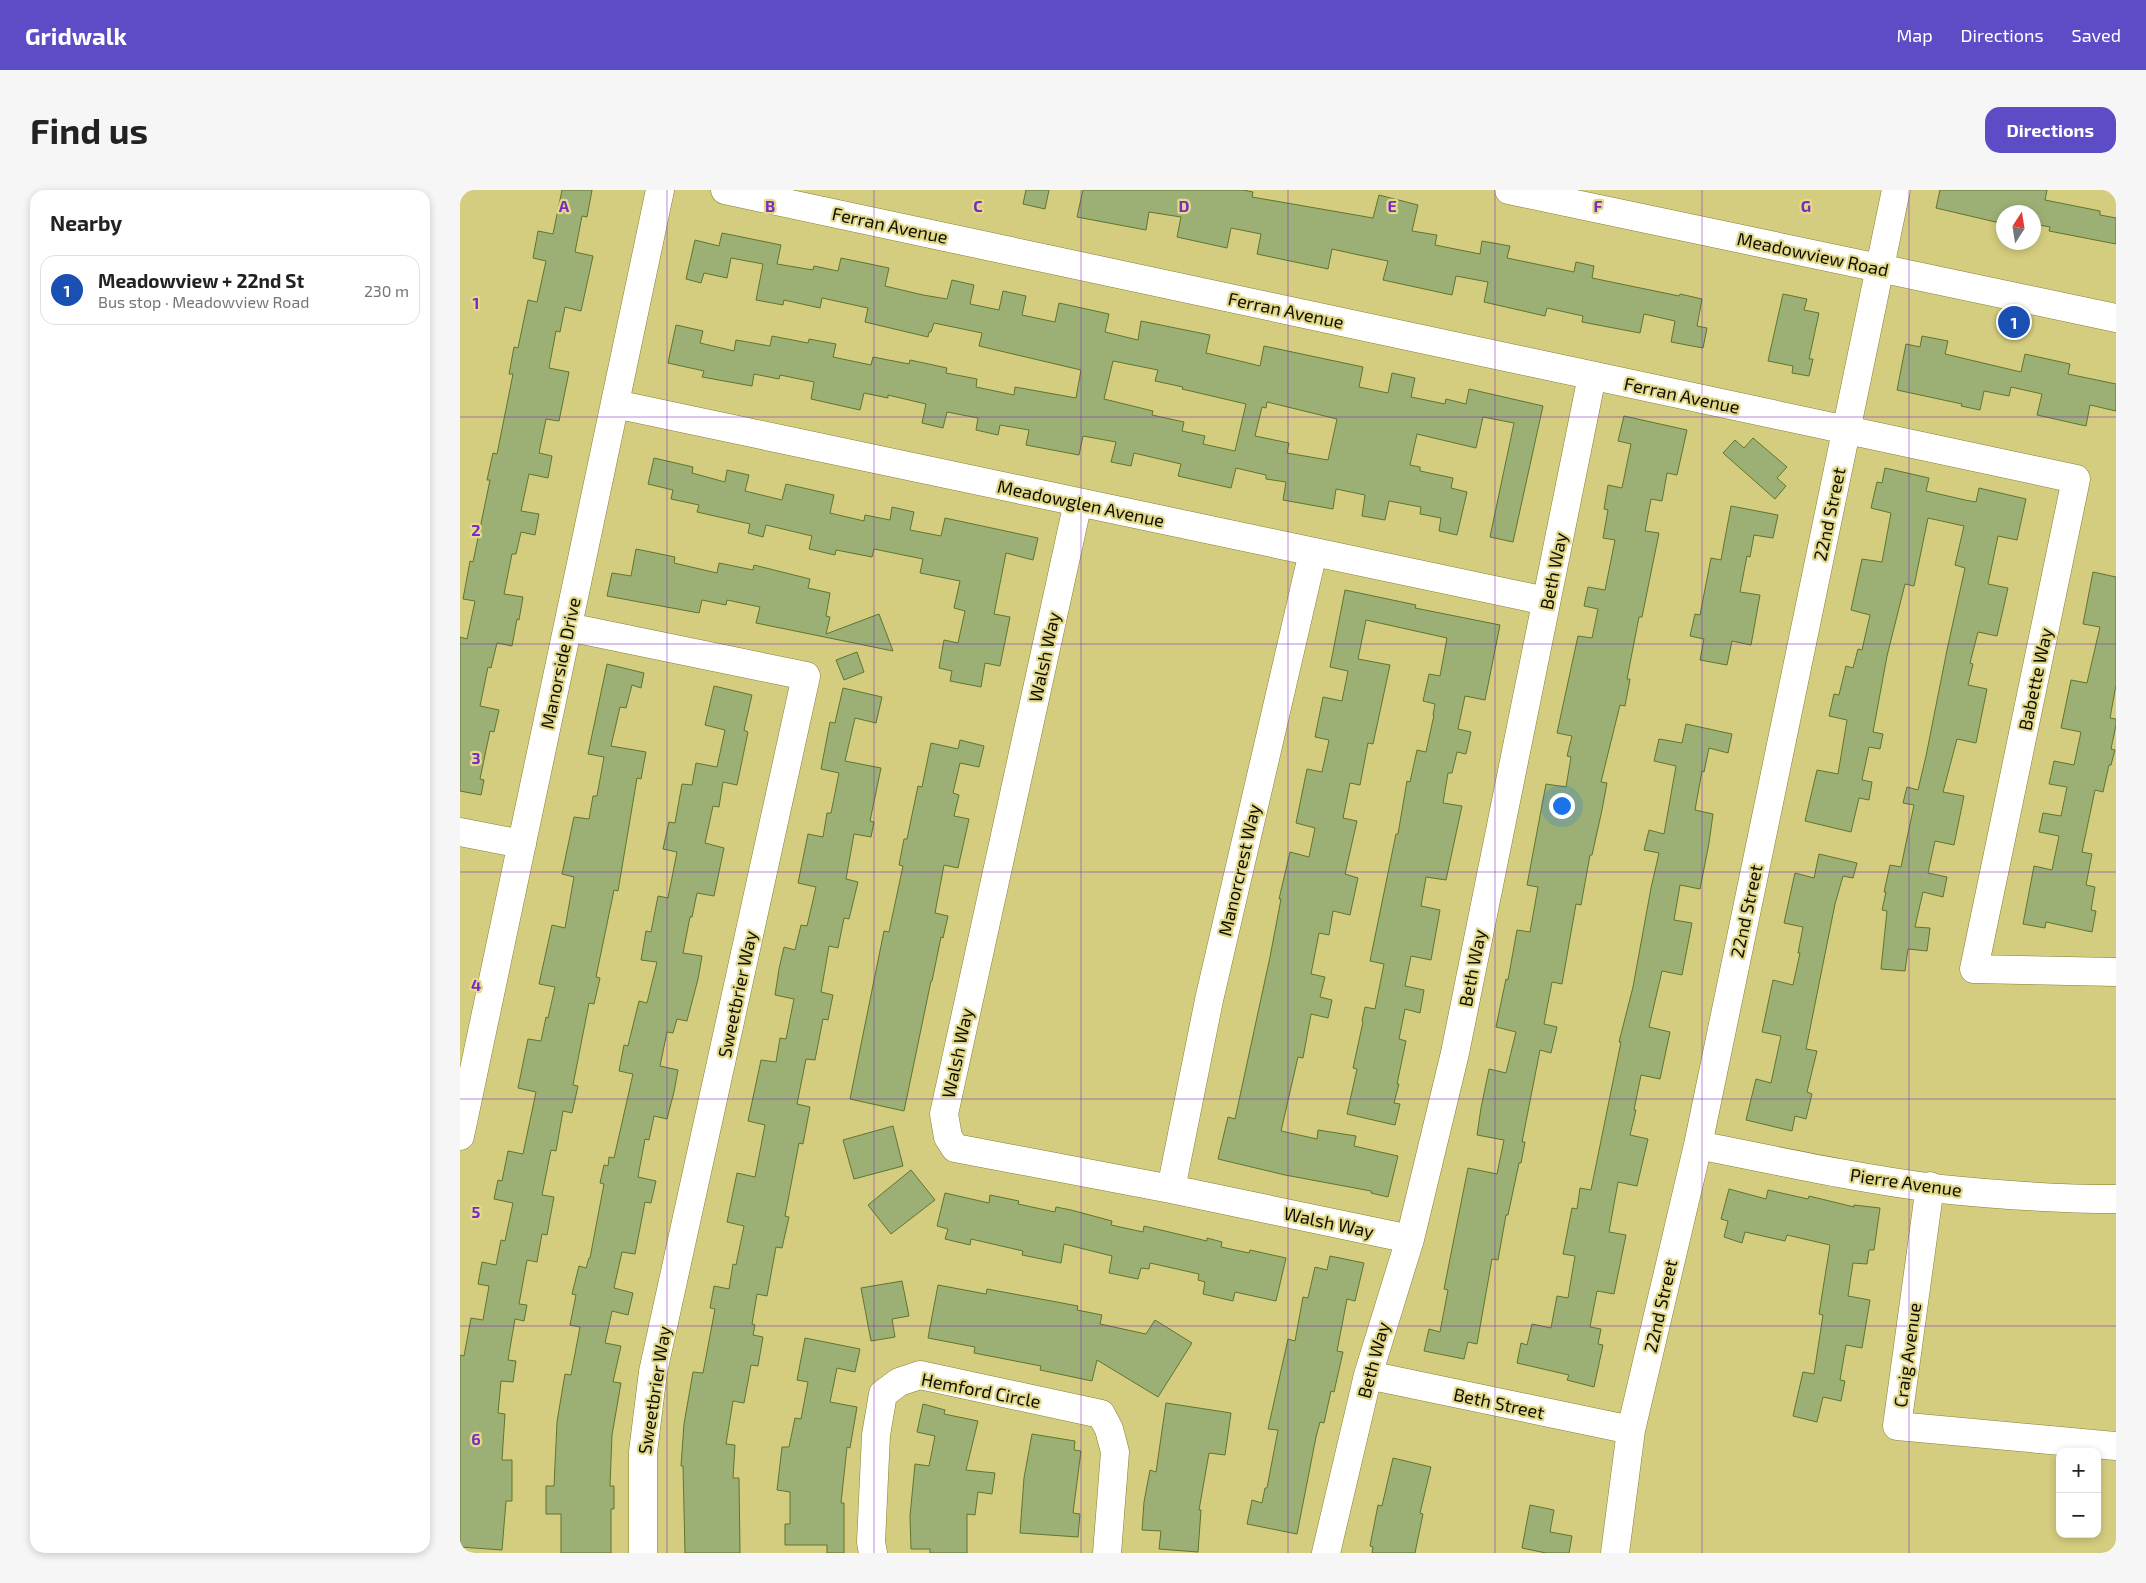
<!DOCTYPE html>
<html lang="en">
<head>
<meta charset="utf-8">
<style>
	:root { --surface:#fff; --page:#f6f6f6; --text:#222; --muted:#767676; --line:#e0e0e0; --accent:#5c4dc6 }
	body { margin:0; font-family:"Exo 2",sans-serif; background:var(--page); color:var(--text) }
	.controls { position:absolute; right:15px; bottom:15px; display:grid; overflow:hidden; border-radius:10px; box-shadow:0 2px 8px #0003 }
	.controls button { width:45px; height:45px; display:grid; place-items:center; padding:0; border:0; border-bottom:1px solid var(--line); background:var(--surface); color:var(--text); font:25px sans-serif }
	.compass { position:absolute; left:1536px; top:15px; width:45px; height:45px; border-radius:50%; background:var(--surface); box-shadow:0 2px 8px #0003; rotate:12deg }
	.you { position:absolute; left:1101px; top:615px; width:18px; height:18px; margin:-12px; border:4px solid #fff; border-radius:50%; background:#1a73e8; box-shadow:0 0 0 8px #1a73e833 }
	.badge { display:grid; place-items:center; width:32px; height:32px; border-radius:50%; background:var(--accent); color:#fff; font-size:16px; font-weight:700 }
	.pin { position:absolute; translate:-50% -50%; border:2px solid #fff; box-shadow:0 1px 5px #0006 }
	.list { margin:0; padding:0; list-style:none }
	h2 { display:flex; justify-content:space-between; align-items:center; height:65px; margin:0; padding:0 20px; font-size:21px }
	h2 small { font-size:16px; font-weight:400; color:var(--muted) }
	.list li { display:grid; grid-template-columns:32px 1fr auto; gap:15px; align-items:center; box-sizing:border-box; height:70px; margin:0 10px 10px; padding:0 10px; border:1px solid var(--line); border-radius:15px }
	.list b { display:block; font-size:19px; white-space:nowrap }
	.list p { margin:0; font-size:16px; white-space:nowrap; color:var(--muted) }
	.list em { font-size:16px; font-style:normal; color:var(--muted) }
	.map { position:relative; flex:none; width:1656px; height:1363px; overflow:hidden; border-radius:15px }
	header { display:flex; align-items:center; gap:30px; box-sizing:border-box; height:70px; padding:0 25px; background:var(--accent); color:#fff }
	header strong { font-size:24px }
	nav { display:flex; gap:28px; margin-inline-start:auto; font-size:18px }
	.intro { display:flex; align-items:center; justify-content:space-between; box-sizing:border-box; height:120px; padding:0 30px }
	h1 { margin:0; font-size:35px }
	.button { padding:12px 22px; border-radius:15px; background:var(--accent); color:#fff; font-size:18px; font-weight:700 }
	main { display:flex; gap:30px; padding:0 30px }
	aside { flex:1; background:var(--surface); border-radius:15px; box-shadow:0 2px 8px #0003 }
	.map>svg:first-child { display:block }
	.building { fill:#9cb075; stroke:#60752e; fill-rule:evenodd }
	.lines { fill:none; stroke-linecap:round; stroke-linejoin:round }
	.minor-casing { stroke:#877f31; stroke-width:29 }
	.major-casing { stroke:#877f31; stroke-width:29 }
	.minor { stroke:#fff; stroke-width:28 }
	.major { stroke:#fff; stroke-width:28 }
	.grid { fill:none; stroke:#7b2cbf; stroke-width:1; stroke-opacity:0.55 }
	.labels { text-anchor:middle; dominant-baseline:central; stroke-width:4.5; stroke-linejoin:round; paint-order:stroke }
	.street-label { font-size:18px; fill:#110e00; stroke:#e1d98b }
	.grid-label { font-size:16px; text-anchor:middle; font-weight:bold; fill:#7b2cbf; stroke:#e1d98b; stroke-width:4.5; stroke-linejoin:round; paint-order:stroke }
</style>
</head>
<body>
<header>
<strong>Gridwalk</strong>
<nav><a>Map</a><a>Directions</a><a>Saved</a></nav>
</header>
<div class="intro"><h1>Find us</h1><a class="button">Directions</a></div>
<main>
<aside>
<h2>Nearby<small></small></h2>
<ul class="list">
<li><span class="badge" style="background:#1a4fb4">1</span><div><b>Meadowview + 22nd St</b><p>Bus stop · Meadowview Road</p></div><em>230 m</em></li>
</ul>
</aside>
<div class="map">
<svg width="1656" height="1363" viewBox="0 0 1656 1363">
	<rect width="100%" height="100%" fill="#d4cc7e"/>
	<path class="building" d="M102,0h30l-5,27 -5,-1 -7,36 18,4 -12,55 -16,-4 -5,25 -4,-1 -7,37 20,4 -10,49 -13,-2 -7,34 13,3 -4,22 -19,-4 -8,37 18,3 -4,21 -14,-3 -5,22h-4l-8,40 19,3 -4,23 -2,-1 -5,27 -15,-3 -6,25 -3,-1 -8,39 19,4 -5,22 -4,-1 -10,48 4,1 -3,15 -21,-4v-154l7,2 8,-38 -12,-2 7,-38 3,1 17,-82h-3l6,-27 4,1 16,-80h-4l5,-27 4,1 10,-48 9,2 9,-41 -13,-3 5,-27 15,3z
		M566,0h23l-4,19 -22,-5z
		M623,0h160l10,2 -1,5 121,21 6,-23 39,10 -6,26 25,4 -2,10 45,9 2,-13 28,5 -3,12 67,14 2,-10 18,4 -2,12 87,18 1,-2 22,5 -5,27 10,2 -4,20 -32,-6 4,-21 -31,-7 -4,19 -58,-11 1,-6 -36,-8 -2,8 -61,-14 4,-20 -32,-6 -4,19 -69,-15 5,-19 -29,-6 -27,-6 -4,20 -71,-15 4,-20 -30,-6 -4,20 -50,-11 4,-20 -32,-5 -3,18 -69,-13z
		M1480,0h107l-2,10 55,11v4l16,3v26l-67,-13 1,-4 -16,-3v-12h-30v12l-68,-16z
		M262,43l59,12 -4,19 36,6 1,-4 24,5 3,-13 48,10 -4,18 38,9 24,4 5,-19 22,5 -4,19 29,6 4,-19 23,5 -4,19 33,7 4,-19 50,11 -4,18 33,8 3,-19 69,14 -4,18 38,9 16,4 4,-20 99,21 -4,20 29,6 4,-20 23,5 -4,19 34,7 1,-5 20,5 3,-15 74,17 -30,136 -23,-5 24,-114 -31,-6 -7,31 -59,-14 -7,31 10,2v4l33,7 -2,10 16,4 -10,43 -18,-4 2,-13 -21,-4 1,-7 -32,-6 -4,19 -23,-4 3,-21 -29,-6 -3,20 -50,-9 3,-18 -20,-3v-4l-30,-7 -5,20 -53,-12 3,-12 -47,-11 -3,13 -20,-4 5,-20 -33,-6 -4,19 -53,-10 3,-15 -29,-5 -2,10 -22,-5 2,-12 -31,-6 -4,16 -21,-5 4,-19 -38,-9v3l-24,-5 -4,17 -49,-11 3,-17 -34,-7 -1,4 -25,-5 -2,12 -50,-9 2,-6 -36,-8 8,-38 27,6 -3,12 34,8 2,-11 34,6 2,-10 36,7 1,-4 27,5 -3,13 38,8 2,-8 36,7 1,-4 37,8 -1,5 31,6 -1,8 38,8 1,-8 61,11 5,-28 -102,-24 3,-13 -48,-10 -3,9h-2l-1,5 -63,-15 3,-14 -46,-10 -2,10 -36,-8 -1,5 -27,-5 7,-36 -32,-6 -4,20 -23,-5 -3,10 -15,-4 9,-39 24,6zM653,171l45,9 -3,11 28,6 -1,2 64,15 -11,47 -32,-7 2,-8 -23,-5 2,-9 -32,-7 1,-4 -49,-12zM807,212l70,17 -9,41 -41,-7 2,-10 -34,-7 7,-29 4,1z
		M1323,104l24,5 -3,11 15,3 -10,46h4l-4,17 -17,-3 1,-7 -25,-5z
		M1462,146l26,5 -3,13 76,18 4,-18 45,10 -2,10 48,10v27l-26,-6 -4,21 -49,-11 5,-21 -31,-7 -2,9 -25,-5 -4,19 -19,-4 1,-2 -65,-14 9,-46 14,3z
		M1164,226l63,14 -10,45 -10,-2 -5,28 -11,-2 -6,32 14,2 -17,84h-3l-12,62h3l-5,27 -5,-1 -19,77 6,1 -5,27 -10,45h-2l-9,50 -5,-1 -14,80 -10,-2 -8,42 13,3 -6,26 -11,-3 -18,92h3l-4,21h-2l-11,52h-2l-8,45 -6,-1 -15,85 -9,-2 -4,17 -40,-8 5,-22 11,3 8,-42 -4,-1 24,-121 29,6 7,-34 -27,-5 4,-27 8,-39 17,4 10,-41 -20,-5 10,-48 2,1 9,-50 13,2 8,-45 -11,-2 19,-101 20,3 5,-30 -4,-1 5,-20 -15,-3 21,-97 14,2 6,-29 -14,-3 4,-19 17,3 10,-50 -12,-2 5,-28 -4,-1 4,-24 14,3 9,-44 -13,-3z
		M1293,248l34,29 -10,11 9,8 -11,13 -52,-46 12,-13 9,8z
		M194,268l39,9 -1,6 33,9 2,-12 22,5 -4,16 37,9 4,-16 48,11 -4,18 34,8 1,-6 25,5 2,-13 22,5 -4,18 31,6 4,-18 93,20 -5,22 -27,-7 -12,61 16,3 -10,49 -15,-3 -4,24 -31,-6 2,-10 -13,-3 5,-28 14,3 7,-32 -11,-3 6,-27 -40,-8 3,-14 -49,-10 -2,8 -36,-7 -1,5 -26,-6 3,-13 -46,-11 -3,12 -15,-4 2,-9 -53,-12 2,-7 -28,-6 2,-9 -25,-6z
		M1425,278l44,10 -3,13 39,9 11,2 3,-14 47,11 -9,41 -19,-4 -10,48 20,4 -11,48 -19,-4 -8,31 3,1 -5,21 19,4 -11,54 -19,-4 -14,53 21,4 -10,49 -19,-4 -7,32 19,4 -4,20 -20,-5 -8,35 15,1 -3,23 -19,-2 -3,22 -24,-2 6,-58 -5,-1 4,-18h-2l6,-27 11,2 13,-62 -11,-2 4,-16 11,3 8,-34 21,-106 18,-82 -10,-3 9,-39 -36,-8 -14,68 -9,-2 -18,72 -14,76 10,2 -3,15 -11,-2 -7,33 10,2 -3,18 -10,-2 -8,34 -46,-11 12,-51 21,4 9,-54 -18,-4 5,-22 5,1 7,-29 7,2 5,-19 4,1 8,-35 -19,-5 11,-51 20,3 9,-49 -20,-5 6,-26 5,1z
		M1271,316l47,9 -5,23 -19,-3 -4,22 -3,-1 -7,36 20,3 -9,50 -19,-4 -5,24 -27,-5 4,-21 -14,-3 5,-22 5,1 11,-57 10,2z
		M176,359l39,8 -1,6 43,10 2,-10 34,7 1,-5 56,14 -2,9 22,5 -4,23 4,1 -4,17 53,-20 14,37 -137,-28 4,-16 -33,-7 -1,5 -24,-5 -3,13 -92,-17 5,-23 19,3z
		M1633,382l23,5v108l-6,33 6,1v6l-5,24 4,1 -4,15h-2l-6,27 -8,-2 -13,62 10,2 -6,31 9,2 -4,23 5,1 -4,21 -46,-10 -1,6 -22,-4 11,-58 18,4 7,-34 -20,-4 4,-19 18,3 6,-29 -18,-3 5,-23 20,4 7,-33 -20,-4 10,-48 16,3 13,-56 -17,-3z
		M885,400l71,15 -1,3 85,17 -15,75 -20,-4 -7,33 13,3 -5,22 -9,-2 -5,21h-4l-5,30 19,3 -16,74 -20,-3 -5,29 19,4 -9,50 -20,-4 -6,30 19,4 -4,23 -15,-4 -6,30 7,2 -9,43h2l-5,19 6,1 -5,21 -48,-11 10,-45 -4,-1 10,-46 -1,-1 3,-14 10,2 9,-45 -14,-3 26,-127h2l9,-53 3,1 7,-32 9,2 8,-37h-1l2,-11 -12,-3 6,-27 11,2 7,-38 -81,-18 -8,39 32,6 -17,79 -5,-1 -8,42 -10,-2 -7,35 14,3 -12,53 13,4 -8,37 -17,-4 -4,24 -10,-2 -8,41 14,3 -5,20 12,3 -4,18 -17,-4 -8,44 -5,-1 -17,74 36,8 1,-9 38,6 -2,10 44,10 -10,41 -17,-4v-2l-86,-16 -67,-16 10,-42 7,2 35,-162 11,-58h-2l11,-47 19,5 6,-29 -19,-5 11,-54 15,3 7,-32 -14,-3 8,-40 19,4 6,-30 -18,-4z
		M397,462l7,20 -20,8 -8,-20z
		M147,474l37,9 -3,15 -9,-3 -6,23 -6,-1 -9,39 35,6 -5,27 -4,-1 -19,113 -4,-1 -18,87 4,1 -6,26 -5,-1 -16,82 5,1 -6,27 -9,-2 -7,40 -5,-1 -9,45 12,2 -7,38 -5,-1 -5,28 -10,-2 -8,44 8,1 -3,16 -9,-2 -7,41 8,1 -3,21 -12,-1 -3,32 7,1 -3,46h10v41h-6l-4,49 -42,-3v-192l4,1 7,-38 12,2 6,-34 -11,-2 4,-22 14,3 5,-25 4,1 8,-38 -19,-4 4,-19 4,1 6,-30 15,3 13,-62 -18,-4 10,-49 13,2 5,-24 2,1 7,-31 -16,-3 13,-59 13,3 9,-51 -12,-3 12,-57 15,2 4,-23h4l7,-39 -16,-3z
		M254,496l38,9 -8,35 4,2 -11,53 -14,-3 -4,25 -6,-1 -8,37 19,5 -10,48 -17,-3 -5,24h-2l-7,36 19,3 -4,23 -11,42 -10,-2 -4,14 -6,-1 -7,34 18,4 -4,22 -7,27 -13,-3 -5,24 -4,-1 -7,38 18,4 -5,22 -6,-1 -10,52 -13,-2 -8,36 19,5 -5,22 -16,-4 -7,32 16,3 -8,36 8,1 -9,52 -2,51h4v23h-3v44h-50v-39h-15v-28h8l3,-64 8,-48 6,1 9,-48 -10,-2 6,-30 -4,-1 7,-28 7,2 3,-10h1l14,-74 -4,-1 4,-18 4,1 1,-9 5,1 19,-84 -14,-3 5,-26 4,1 11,-45 8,2 10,-41 -16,-2 5,-29 5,1 7,-36 10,2 9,-46 -14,-3 6,-27 6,1 7,-39 10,1 4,-22 21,4 8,-37 -20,-5z
		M383,498l39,9 -6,26 -21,-5 -10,43 36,7 -11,53 4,1 -3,15 -17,-3 -8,45 12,3 -9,37 -5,-1 -6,30 -9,-2 -8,46 12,3 -5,25 -5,-1 -8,41 -9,-1 -9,45 13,3 -7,37 -4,-1 -14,73 4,1 -7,31 -6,-1 -9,49 -10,-2 -5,30 3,1 -2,10 10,2 -5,29 -7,-1 -7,38 -11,-2 -7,43 9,1 -2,33h6l1,75h-55l-2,-87h-2l3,-42 9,-52 10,1 12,-64 -5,-1 4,-22 15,3 4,-25 3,1 8,-39 -17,-4 10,-49 18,4 10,-52 -17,-4 13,-61 15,2 4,-24 6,1 8,-40 -19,-4 4,-26 5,-22 11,3 6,-25 6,1 9,-39 -18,-4 10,-49 15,3 4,-24h4l8,-40 -18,-4 9,-47 5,1z
		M1226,534l46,10 -4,19 -19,-5 -5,24 -2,-1 -7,39 18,4 -4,29 -9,46 -20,-4 -6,35 18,3 -10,52 -20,-4 -13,56 21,5 -10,47 -19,-4 -7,35h2l-6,25 18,4 -11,47 -19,-4 -9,50 17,3 -12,59 -17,-3 -7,36 11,2 -3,15 5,1 -9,42 -27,-7 2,-5 -52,-12 4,-20 6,2 5,-21 19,4 6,-32 11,2 7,-42 -12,-2 9,-46 5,1 3,-21 11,2 30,-148h-2l14,-55 18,-99 8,-35 -15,-3 5,-20 15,4 12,-68 -22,-5 5,-22 23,4z
		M500,550l24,6 -5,21 -19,-4 -7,30 6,2 -5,21 15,3 -11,49 -14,-3 -9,48 13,3 -5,22 -2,-1 -9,44h-1l-27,130 -54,-12 34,-168 5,1 14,-66 -4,-1 5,-26h3l11,-53 4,1 9,-44 27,6z
		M1359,664l38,9 -4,15 -10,-2 -8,28 -29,145 11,2 -10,41 5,2 -6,25 -11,-3 -3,15 -46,-11 10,-41 15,4 10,-47 -19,-4 11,-52 20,5 7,-32h-2l5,-26 -19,-4 11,-50 19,5z
		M433,936l10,40 -49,13 -11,-39z
		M451,980l24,30 -44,34 -23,-29z
		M1269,999l37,10 2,-9 40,9 1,-3 45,11v-2l26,3 -6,42h-5l-2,14 -14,-1 -5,33 22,4 -8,48 -16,-3 -6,35 5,1 -4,20 -18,-4 -6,25 -24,-6 10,-44 11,2 9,-59 -4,-1 11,-69 -43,-10 -2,6 -40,-9 -3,11 -18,-6 4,-16 -7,-2z
		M485,1003l44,10 1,-8 29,6 -1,3 37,8 1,-5 15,3 41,11 -1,4 32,7 1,-6 63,15v-3l15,4 -1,5 28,6 1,-3 36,8 -10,43 -41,-9 -2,9 -30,-7 2,-12 -7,-2 1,-6 -49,-11 -1,6 -8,-1 -3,11 -29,-6 3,-17 -48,-12 -3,19 -39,-8 1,-4 -52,-12 -1,6 -25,-6 3,-10 -11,-3z
		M870,1066l34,7 -9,38 -8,-2 -10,52 6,1 -9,40 -3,-1 -7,32 -4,-1 -4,15 -19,97 -50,-10 5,-24 10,3 3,-15h2l11,-58 -10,-1 20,-90 7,2 8,-44 5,1 7,-31 12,3z
		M442,1091l7,35 -17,3 3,18 -24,4 -10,-53z
		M478,1095l48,9 1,-5 91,17 -1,4 25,5 -2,9 46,10 9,-14 37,23 -34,54 -61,-37 -5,21 -52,-11 1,-4 -67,-13 1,-6 -47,-9z
		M345,1148l55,11 -5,23 -18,-4 -7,34 27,5 -7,41 -3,-1 -6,56h3v50h-17v-8h-42v-21h5v-32l-13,-2 5,-43h7l6,-29 6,1 7,-37 -11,-2z
		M706,1213l65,10 -6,42 -16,-2 -10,57h2l-3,42 -39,-3 2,-18 -19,-1 2,-28 6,-32 6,2z
		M463,1214l22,6 -1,4 34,7 -12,49 29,3 -3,21 -14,-2 -3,23 -8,-1v39h-37v-4h-19l-1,-33 5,-52 14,2 6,-30 -18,-4z
		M572,1244l43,7 -1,9 7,1 -8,62 7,1 -2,23 -58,-4 4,-55z
		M933,1268l38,9 -11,46 3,1 -8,39h-43l1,-6 -3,-1 8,-41 4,1z
		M1070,1315l24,5 -4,22 22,4 -3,17h-23l-24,-5z"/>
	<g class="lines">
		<defs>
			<path id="minor" d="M265,0l1351,289 -102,490 142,3
				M155,214l931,197
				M618,312l-134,612 4,23 7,11 216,41 239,50
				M108,437l238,49 -153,696 -10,80v101
				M0,642l62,12
				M0,946l200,-946
				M1238,955c80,16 162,34 243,44 58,6 117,10 175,10
				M1470,996l-33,240 219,20
				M711,999l38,-189 104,-448
				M908,1185l263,55
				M413,1363l-2,-11 5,-107 7,-41 16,-12 21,-7 181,39 8,15 6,23 -8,101
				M866,1363l42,-178 42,-136 45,-186 137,-677
				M1155,1363l16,-123 67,-285 198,-955"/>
			<path id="major" d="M1049,0l607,128"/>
		</defs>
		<use href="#minor" class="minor-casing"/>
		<use href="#major" class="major-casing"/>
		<use href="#minor" class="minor"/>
		<use href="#major" class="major"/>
	</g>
	<path class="grid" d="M207,0v1363M414,0v1363M621,0v1363M828,0v1363M1035,0v1363M1242,0v1363M1449,0v1363M0,227h1656M0,454h1656M0,682h1656M0,909h1656M0,1136h1656"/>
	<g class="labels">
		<g class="street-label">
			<text transform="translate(430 35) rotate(12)">Ferran Avenue</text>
			<text transform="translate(1353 64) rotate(12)">Meadowview Road</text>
			<text transform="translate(826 120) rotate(12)">Ferran Avenue</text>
			<text transform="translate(1222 205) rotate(12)">Ferran Avenue</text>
			<text transform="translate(621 313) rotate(12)">Meadowglen Avenue</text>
			<text transform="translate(1369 324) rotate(-78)">22nd Street</text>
			<text transform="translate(1093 381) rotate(-79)">Beth Way</text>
			<text transform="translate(584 467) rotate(-78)">Walsh Way</text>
			<text transform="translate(100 473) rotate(-78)">Manorside Drive</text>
			<text transform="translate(1575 489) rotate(-78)">Babette Way</text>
			<text transform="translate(779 680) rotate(-77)">Manorcrest Way</text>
			<text transform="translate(1286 721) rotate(-78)">22nd Street</text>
			<text transform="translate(1012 778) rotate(-79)">Beth Way</text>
			<text transform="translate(277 804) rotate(-78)">Sweetbrier Way</text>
			<text transform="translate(497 863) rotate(-78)">Walsh Way</text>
			<text transform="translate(1446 992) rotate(8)">Pierre Avenue</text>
			<text transform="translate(869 1032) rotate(12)">Walsh Way</text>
			<text transform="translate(1200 1116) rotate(-77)">22nd Street</text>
			<text transform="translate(1447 1165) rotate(-82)">Craig Avenue</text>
			<text transform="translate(913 1170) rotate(-75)">Beth Way</text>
			<text transform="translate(194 1200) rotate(-81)">Sweetbrier Way</text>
			<text transform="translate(521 1200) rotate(11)">Hemford Circle</text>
			<text transform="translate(1039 1213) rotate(12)">Beth Street</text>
		</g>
	</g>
	<g class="grid-label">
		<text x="104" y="22">A</text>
		<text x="310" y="22">B</text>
		<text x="518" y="22">C</text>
		<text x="724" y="22">D</text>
		<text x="932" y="22">E</text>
		<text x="1138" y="22">F</text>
		<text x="1346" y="22">G</text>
		<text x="16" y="119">1</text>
		<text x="16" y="346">2</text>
		<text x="16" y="574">3</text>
		<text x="16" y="801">4</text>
		<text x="16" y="1028">5</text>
		<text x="16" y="1255">6</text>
	</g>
</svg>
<div class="controls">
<button>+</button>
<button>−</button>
</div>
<svg class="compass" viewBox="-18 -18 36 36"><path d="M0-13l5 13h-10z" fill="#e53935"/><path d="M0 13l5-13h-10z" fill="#767676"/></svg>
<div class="you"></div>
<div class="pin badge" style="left:1554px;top:132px;background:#1a4fb4">1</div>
</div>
</main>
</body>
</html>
